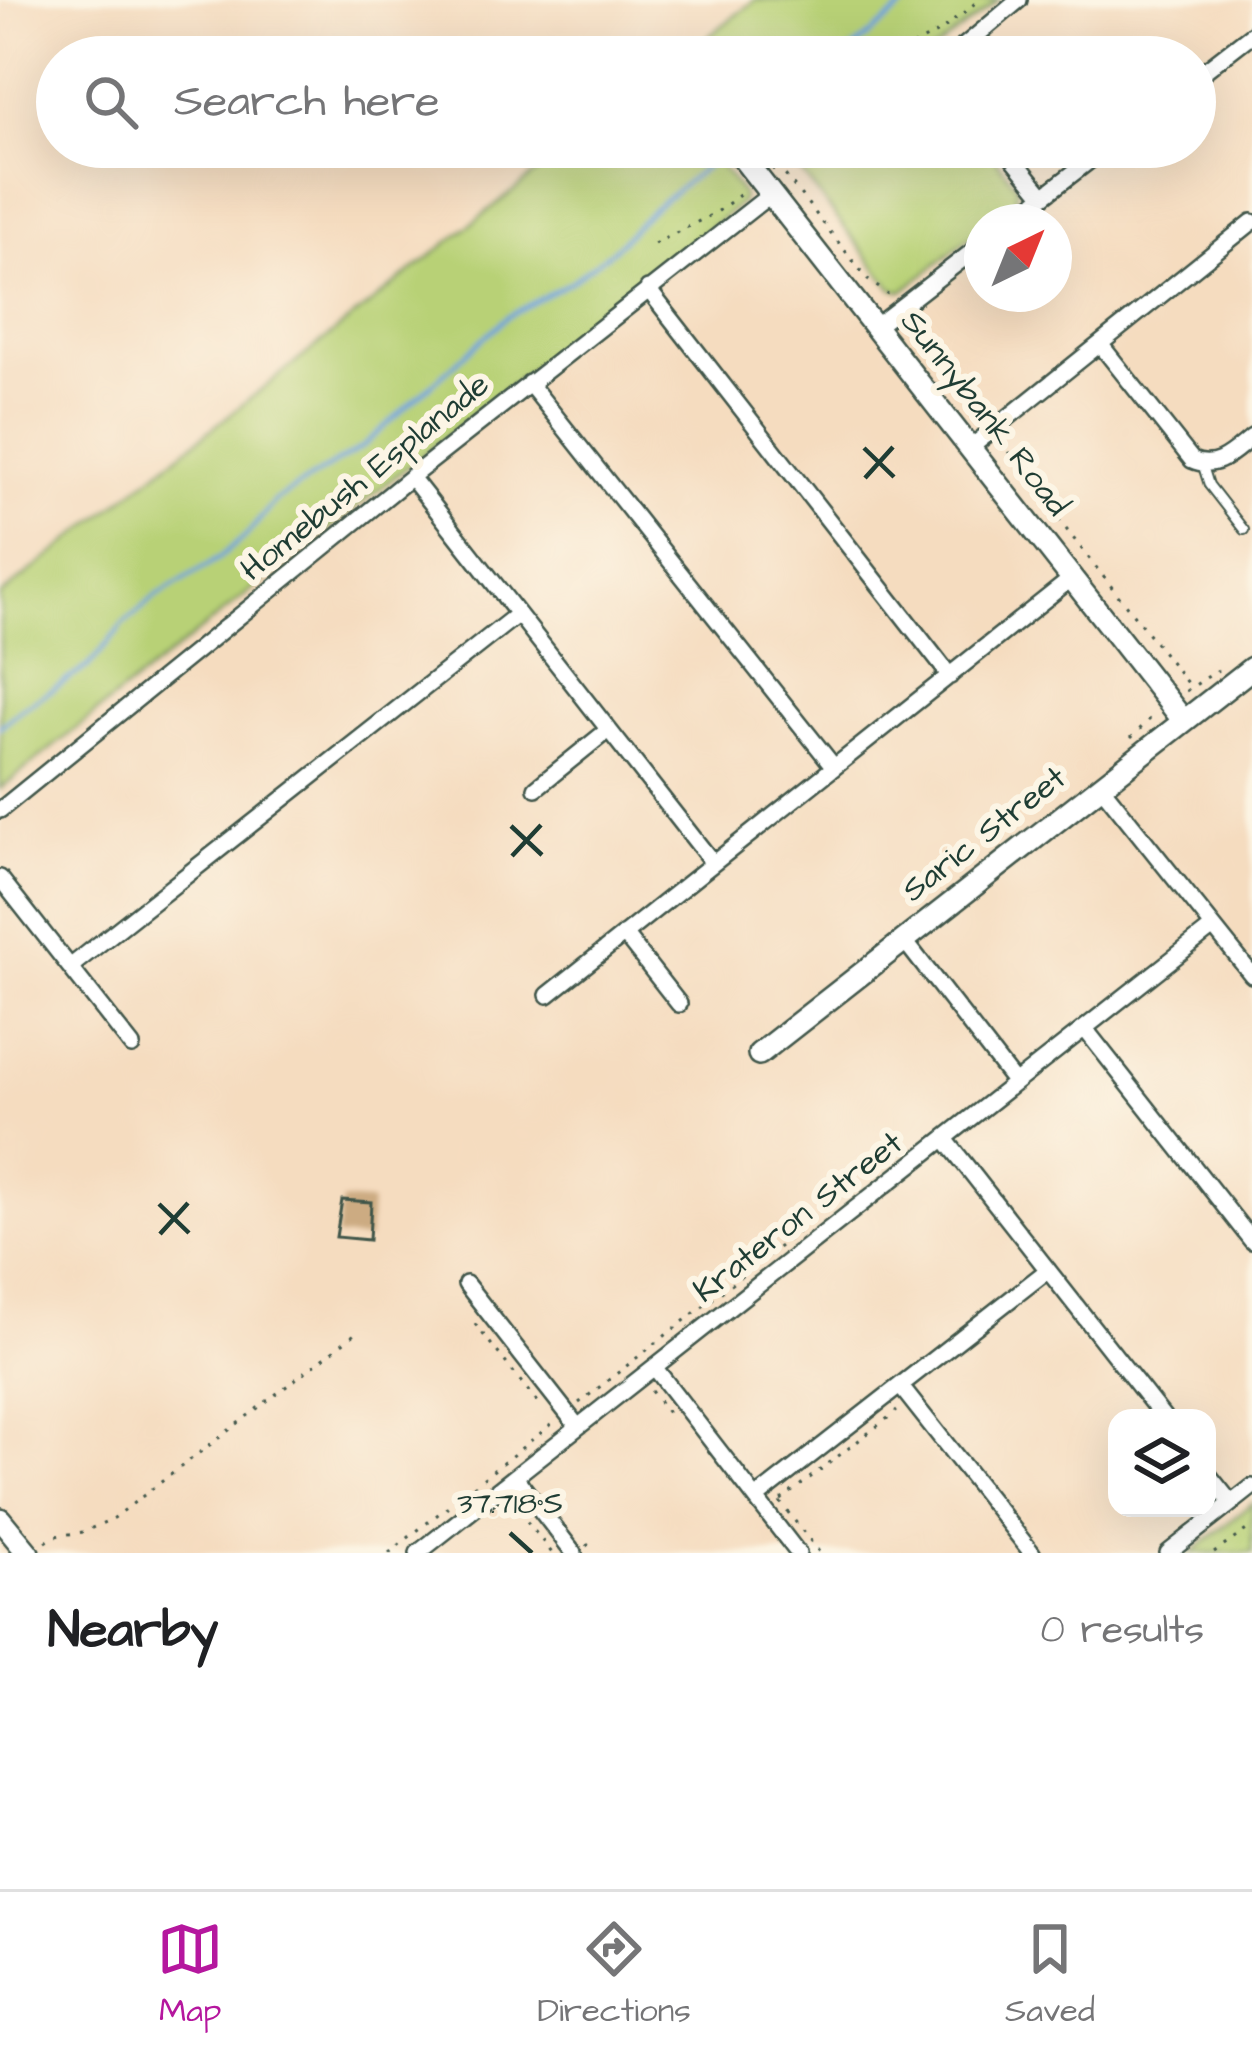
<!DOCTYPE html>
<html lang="en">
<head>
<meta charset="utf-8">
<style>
	:root { --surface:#fff; --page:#f2f2f2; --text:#202124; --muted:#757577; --line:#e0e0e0; --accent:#b5179e }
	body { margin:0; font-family:"Architects Daughter",sans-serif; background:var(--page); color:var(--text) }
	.controls { position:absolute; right:36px; bottom:36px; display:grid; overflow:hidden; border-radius:24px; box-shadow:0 12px 48px #0002 }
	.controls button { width:108px; height:108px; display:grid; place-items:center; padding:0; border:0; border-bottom:3px solid var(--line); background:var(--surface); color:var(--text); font:60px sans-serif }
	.compass { position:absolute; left:964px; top:204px; width:108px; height:108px; border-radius:50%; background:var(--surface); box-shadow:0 12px 48px #0002; rotate:43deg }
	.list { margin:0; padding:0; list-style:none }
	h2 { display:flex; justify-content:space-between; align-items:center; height:156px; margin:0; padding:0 48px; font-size:51px }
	h2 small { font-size:39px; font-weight:400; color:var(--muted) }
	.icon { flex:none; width:66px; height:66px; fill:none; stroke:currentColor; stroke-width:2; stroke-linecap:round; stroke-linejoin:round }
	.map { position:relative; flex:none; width:1252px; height:1553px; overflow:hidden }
	.search { position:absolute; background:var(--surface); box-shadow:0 12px 48px #0002; left:36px; right:36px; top:36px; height:132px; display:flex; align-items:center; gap:30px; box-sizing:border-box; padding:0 42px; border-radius:66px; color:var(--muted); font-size:45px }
	.sheet { height:336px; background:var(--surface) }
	nav { display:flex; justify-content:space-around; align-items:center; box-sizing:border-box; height:168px; border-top:3px solid var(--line); background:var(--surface); font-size:33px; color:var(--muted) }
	nav a { display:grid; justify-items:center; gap:6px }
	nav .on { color:var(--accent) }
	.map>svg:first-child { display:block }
	.green { fill:#b8d176; stroke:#6c8755; stroke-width:3 }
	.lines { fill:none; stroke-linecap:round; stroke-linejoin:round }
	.stream { stroke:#6fa3dc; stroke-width:4.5 }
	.building { fill:#ccab82 }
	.service-casing { stroke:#3f5549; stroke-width:12 }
	.minor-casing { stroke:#3f5549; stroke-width:20 }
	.tertiary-casing { stroke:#3f5549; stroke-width:26 }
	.path { stroke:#3f5549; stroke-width:3; stroke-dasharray:3 9; stroke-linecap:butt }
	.service { stroke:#fff; stroke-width:8 }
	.minor { stroke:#fff; stroke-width:15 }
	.tertiary { stroke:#fff; stroke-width:21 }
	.ticks { fill:none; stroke:#1f3d34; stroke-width:4.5 }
	.labels { text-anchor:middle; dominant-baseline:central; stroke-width:12; stroke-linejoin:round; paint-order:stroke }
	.street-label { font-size:33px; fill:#1f3d34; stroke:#fcf5e5 }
	.ticks-label { font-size:30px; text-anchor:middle; fill:#1f3d34; stroke:#fcf5e5; stroke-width:12; stroke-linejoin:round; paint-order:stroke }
</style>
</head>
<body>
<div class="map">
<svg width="1252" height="1553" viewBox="0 0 1252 1553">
	<rect width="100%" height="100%" fill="#fcf5e5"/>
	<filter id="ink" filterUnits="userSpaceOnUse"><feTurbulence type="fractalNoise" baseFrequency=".00833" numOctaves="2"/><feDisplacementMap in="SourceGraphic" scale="24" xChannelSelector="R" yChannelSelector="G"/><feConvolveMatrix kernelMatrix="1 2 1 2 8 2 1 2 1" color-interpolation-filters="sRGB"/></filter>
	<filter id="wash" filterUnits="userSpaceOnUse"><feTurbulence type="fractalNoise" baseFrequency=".004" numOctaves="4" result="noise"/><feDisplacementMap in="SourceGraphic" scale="48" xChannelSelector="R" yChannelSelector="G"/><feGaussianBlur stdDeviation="2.7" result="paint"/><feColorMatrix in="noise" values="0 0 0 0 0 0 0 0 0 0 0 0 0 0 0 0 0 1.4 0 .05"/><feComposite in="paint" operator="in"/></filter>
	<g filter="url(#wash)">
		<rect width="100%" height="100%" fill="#f5dcbf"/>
		<path class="green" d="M755,0h244l-73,57h-217l-10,-13z
			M569,147h137l36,47 -1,9 -741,586v-193z
			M781,147h205l31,39 -2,16 -25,20h-8v6l-79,63 -10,-2z
			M1252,1503v50h-61z"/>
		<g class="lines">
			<path class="stream" d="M843,57l70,-57
				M0,727l20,-17 69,-44 35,-43 34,-28 61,-37 27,-22 30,-36 86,-53 145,-130 65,-36 41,-31 38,-40 75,-59"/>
		</g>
		<g id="blocks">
			<path class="building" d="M342,1200l29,2 -2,38 -33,-3z"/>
		</g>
	</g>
	<g filter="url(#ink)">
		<use href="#blocks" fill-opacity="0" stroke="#3f5549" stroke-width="3"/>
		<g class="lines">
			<defs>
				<path id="service" d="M1203,466l6,19 35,45"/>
				<path id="minor" d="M951,57l68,-57
					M1195,78l57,-44
					M1004,147l40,49
					M1010,222l97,-75
					M648,289l302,387
					M875,327l107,-83
					M1100,344l92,116c25,11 41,-8 60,-23
					M529,383l305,384
					M970,448l282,-226
					M411,477l302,386
					M1100,785l152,190
					M536,788l72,-58
					M0,810l411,-333 360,-283
					M0,878l132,168
					M624,934l55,70
					M904,940l111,143
					M70,967l448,-353
					M548,995l524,-417
					M1085,1029l167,212
					M945,1139l219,279
					M466,1284l112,143
					M655,1368l143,185
					M901,1387l131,166
					M1207,1473l24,30
					M515,1477l59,76
					M756,1498l292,-228
					M418,1553l795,-626
					M1168,1553l84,-66"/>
				<path id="tertiary" d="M734,147l449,573
					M759,1054l493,-386
					M0,1519l28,34"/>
			</defs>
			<use href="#service" class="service-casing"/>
			<use href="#minor" class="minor-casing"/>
			<use href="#tertiary" class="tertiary-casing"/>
			<path class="path" d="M892,57l50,-27 37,-30
				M763,147l106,134 19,13
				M772,170l27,-23
				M654,244l63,-32 29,-22
				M910,320c19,40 37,67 73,95
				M1004,441l11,23 176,224
				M1186,691l32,-21
				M1131,738l23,-23
				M475,1324l66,83
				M651,1391l20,26
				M579,1403l219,-171
				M781,1500l116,-89
				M780,1502l40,51
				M512,1503l40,50
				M46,1542l9,-6 28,-4 31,-14 246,-188
				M587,1544l7,9
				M389,1553l163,-129
				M1214,1553l38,-27"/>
			<use href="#service" class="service"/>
			<use href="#minor" class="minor"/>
			<use href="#tertiary" class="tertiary"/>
		</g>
	</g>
	<path class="ticks" d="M864,448l30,29M865,478l28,-31M511,826l31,29M512,856l29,-31M159,1204l30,29M160,1234l28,-31M510,1533l22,20"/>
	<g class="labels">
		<g class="street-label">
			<text transform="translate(985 413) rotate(52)">Sunnybank Road</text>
			<text transform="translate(365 477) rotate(-39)">Homebush Esplanade</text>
			<text transform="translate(984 834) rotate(-38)">Saric Street</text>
			<text transform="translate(798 1217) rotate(-38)">Krateron Street</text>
		</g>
	</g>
	<g class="ticks-label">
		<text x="510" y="1513">37.718°S</text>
	</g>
</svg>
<div class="controls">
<button><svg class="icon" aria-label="layers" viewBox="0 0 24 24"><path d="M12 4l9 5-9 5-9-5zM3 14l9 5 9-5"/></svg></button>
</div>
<svg class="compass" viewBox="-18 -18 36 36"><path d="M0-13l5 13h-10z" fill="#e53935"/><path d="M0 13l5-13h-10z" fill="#757577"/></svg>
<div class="search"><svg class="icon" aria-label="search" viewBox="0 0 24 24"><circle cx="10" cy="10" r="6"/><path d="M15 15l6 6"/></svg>Search here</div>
</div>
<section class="sheet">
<h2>Nearby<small>0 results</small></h2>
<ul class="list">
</ul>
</section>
<nav>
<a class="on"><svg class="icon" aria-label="map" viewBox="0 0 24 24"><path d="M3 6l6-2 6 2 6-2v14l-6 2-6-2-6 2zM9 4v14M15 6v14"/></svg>Map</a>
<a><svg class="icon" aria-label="directions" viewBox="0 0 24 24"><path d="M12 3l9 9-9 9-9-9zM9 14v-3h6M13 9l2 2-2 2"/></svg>Directions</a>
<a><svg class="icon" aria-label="saved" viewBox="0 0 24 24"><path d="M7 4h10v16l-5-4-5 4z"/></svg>Saved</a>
</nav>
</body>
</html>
